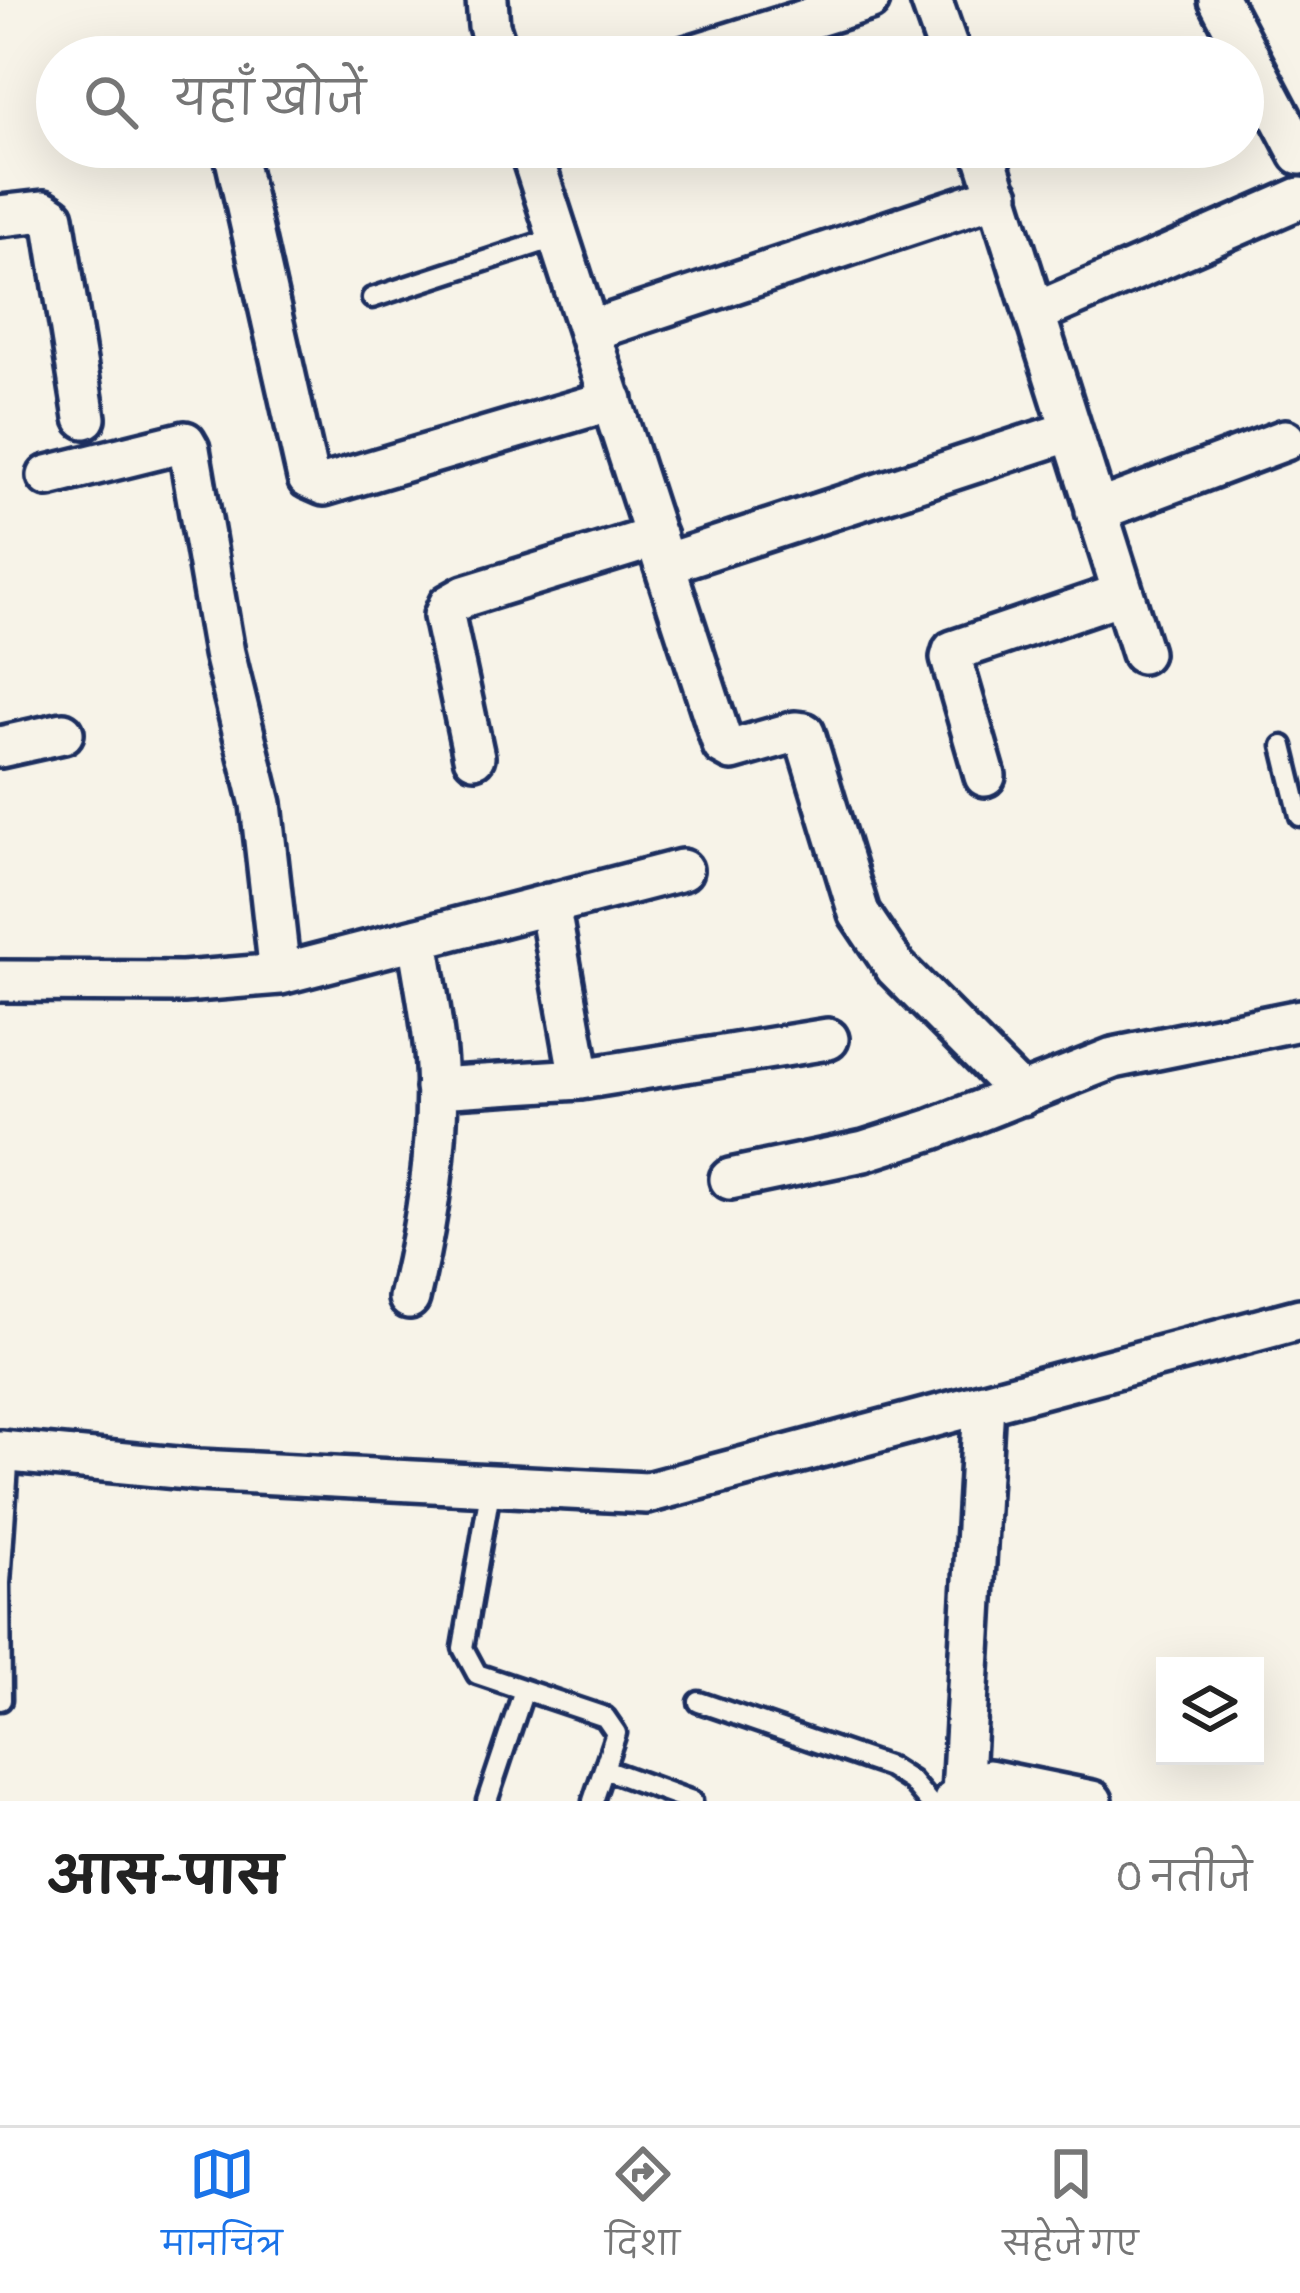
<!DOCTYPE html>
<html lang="hi">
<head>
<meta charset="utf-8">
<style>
	:root { --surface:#fff; --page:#f6f6f6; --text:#222; --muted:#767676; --line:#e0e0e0; --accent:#1a73e8 }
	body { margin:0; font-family:Pangolin,"Playpen Sans Deva",sans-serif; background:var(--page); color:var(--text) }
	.controls { position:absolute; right:36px; bottom:36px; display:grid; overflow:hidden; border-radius:0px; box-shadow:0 12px 48px #0002 }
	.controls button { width:108px; height:108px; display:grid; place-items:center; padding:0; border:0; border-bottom:3px solid var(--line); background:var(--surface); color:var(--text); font:60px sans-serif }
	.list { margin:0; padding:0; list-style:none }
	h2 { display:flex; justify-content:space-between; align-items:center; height:156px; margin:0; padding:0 48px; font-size:51px }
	h2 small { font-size:39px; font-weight:400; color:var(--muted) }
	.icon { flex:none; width:66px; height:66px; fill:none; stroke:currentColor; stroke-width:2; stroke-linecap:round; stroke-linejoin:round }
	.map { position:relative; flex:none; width:1300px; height:1801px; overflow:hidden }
	.search { position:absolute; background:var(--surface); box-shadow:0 12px 48px #0002; left:36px; right:36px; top:36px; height:132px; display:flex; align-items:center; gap:30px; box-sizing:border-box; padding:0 42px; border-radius:66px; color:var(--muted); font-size:45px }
	.sheet { height:324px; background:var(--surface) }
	nav { display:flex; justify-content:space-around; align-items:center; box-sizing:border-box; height:168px; border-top:3px solid var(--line); background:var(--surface); font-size:33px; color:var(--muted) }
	nav a { display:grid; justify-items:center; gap:6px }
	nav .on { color:var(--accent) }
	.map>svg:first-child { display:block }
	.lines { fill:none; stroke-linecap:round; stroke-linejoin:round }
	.lane-casing { stroke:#1b2f5e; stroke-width:27 }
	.street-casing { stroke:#1b2f5e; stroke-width:48 }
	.lane { stroke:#f7f3e8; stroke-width:18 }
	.street { stroke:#f7f3e8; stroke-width:39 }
</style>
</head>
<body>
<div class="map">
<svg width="1300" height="1801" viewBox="0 0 1300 1801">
	<rect width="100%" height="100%" fill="#f7f3e8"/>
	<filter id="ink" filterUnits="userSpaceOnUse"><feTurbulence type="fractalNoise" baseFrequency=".00833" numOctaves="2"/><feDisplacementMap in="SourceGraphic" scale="24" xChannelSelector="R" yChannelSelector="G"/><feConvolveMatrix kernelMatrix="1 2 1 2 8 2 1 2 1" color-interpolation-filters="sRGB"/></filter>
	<g filter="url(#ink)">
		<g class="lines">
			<defs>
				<path id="lane" d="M372,298l186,-61
					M1283,746l17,70
					M491,1485l-28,163 14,26 128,43 11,16 -23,68
					M1,1700l-1,-117 9,-132
					M699,1702l190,65 22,14 17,20
					M604,1769l88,32
					M487,1801l37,-111"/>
				<path id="street" d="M487,0l2,26 10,31
					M931,0l20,57
					M1219,0l81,154
					M686,57l183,-57
					M529,147l194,598 9,5 63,-18 9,1 55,180 37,55 126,127
					M982,147l160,506
					M234,150l74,328 16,7 288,-85
					M0,216l44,-5 9,6 32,201
					M1035,313l265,-115
					M589,331l410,-136
					M48,476l137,-34 4,7 35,204 37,151 19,170
					M1096,511l189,-71
					M665,564l406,-133
					M0,747l63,-14
					M474,757l-30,-141 5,-11 16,-9 191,-59
					M985,776l-34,-118 2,-7 168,-57
					M549,904l31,175
					M0,981l183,1 97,-8 402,-104
					M436,1088l144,-9 248,-40
					M730,1179l134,-28 69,-22 180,-71 187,-38
					M409,1298c18,-75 31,-154 27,-231 -2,-43 -12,-86 -18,-129
					M0,1451l198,19 449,23 653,-174
					M962,1794l22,-391
					M954,1801l35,-21 103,21"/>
			</defs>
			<use href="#lane" class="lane-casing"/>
			<use href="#street" class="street-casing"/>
			<use href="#lane" class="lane"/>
			<use href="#street" class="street"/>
		</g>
	</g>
</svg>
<div class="controls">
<button><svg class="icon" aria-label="layers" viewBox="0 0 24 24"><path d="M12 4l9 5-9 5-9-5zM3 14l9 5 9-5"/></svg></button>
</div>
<div class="search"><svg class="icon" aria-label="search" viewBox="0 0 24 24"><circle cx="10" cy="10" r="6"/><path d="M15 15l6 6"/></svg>यहाँ खोजें</div>
</div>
<section class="sheet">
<h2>आस-पास<small>0 नतीजे</small></h2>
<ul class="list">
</ul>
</section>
<nav>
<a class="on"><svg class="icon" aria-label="map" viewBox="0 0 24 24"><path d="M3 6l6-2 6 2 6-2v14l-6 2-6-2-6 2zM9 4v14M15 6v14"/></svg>मानचित्र</a>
<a><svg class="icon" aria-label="directions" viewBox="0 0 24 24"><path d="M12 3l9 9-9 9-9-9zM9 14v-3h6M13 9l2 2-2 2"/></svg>दिशा</a>
<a><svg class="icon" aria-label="saved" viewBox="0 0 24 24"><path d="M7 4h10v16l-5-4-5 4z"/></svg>सहेजे गए</a>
</nav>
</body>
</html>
